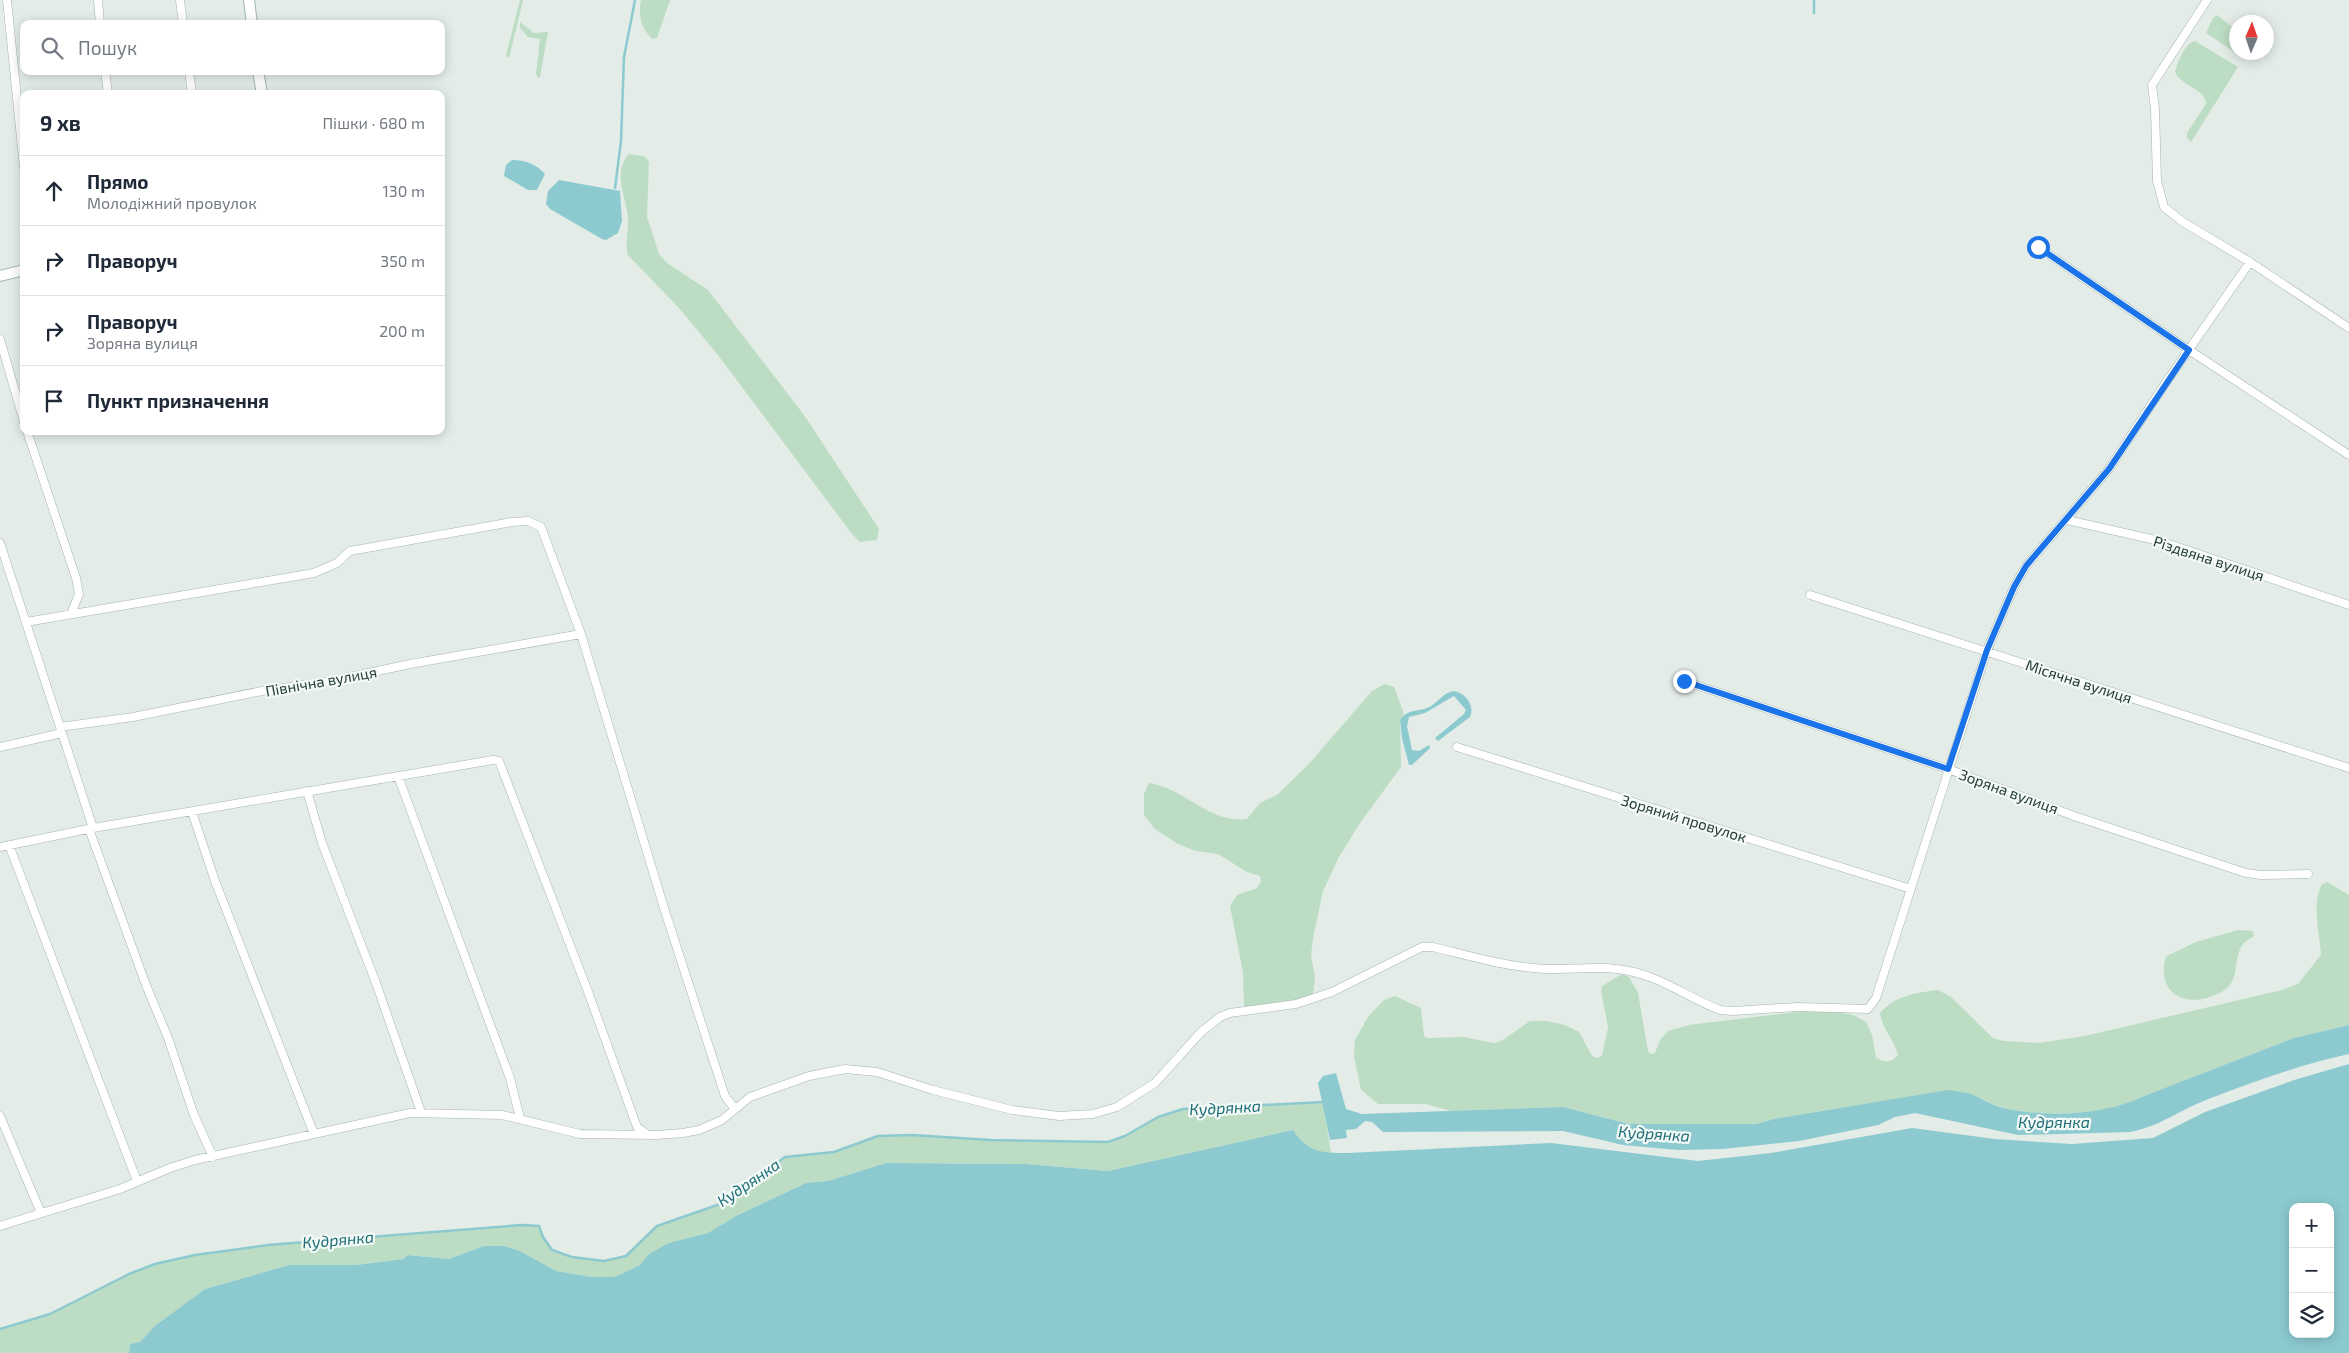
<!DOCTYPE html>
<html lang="uk">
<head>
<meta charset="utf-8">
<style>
	:root { --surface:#fff; --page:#f6f6f7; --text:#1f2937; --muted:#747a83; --line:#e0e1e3 }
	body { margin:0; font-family:"Exo 2",sans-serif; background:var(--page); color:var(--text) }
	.controls { position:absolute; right:15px; bottom:15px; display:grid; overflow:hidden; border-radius:10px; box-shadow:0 2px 12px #0003 }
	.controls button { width:45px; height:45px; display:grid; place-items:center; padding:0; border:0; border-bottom:1px solid var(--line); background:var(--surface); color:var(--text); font:25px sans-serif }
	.compass { position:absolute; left:2229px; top:15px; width:45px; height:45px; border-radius:50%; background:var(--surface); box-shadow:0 2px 12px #0003; rotate:2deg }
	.stop { position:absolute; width:15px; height:15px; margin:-11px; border:4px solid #1a73e8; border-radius:50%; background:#fff }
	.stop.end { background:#1a73e8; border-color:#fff; box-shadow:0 1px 5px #0008 }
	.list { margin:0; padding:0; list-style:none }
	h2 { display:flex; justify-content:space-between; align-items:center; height:65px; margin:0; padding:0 20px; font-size:21px }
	h2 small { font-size:16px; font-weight:400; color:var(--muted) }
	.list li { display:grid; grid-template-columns:32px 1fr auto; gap:15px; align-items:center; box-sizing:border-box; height:70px; padding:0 20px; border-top:1px solid var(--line) }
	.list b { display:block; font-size:19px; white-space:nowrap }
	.list p { margin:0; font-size:16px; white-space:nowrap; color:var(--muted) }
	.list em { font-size:16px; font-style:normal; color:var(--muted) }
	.icon { flex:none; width:28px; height:28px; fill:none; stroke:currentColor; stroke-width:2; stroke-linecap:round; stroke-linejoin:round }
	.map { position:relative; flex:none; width:2349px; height:1353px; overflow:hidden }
	.search { position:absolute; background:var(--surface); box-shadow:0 2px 12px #0003; left:20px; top:20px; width:425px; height:55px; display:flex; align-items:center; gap:12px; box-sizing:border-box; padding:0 18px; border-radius:10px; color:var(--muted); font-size:19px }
	.panel { position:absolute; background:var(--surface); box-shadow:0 2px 12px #0003; left:20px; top:90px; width:425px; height:345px; border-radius:10px }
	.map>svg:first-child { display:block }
	.green { fill:#bcddc3 }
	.water { fill:#8ccad0; fill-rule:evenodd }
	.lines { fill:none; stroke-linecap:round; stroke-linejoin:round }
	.stream { stroke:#8ccad0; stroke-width:2.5 }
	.street-casing { stroke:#a6b4ae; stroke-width:9 }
	.secondary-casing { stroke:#a1b8af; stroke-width:12 }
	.street { stroke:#fff; stroke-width:8 }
	.secondary { stroke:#fff; stroke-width:10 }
	.route { stroke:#1a73e8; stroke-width:6 }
	.labels { text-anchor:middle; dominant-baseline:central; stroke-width:4.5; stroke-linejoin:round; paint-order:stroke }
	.street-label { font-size:15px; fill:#233d34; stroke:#f3f9f6 }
	.water-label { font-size:16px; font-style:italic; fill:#1e6f78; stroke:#f3f9f6 }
</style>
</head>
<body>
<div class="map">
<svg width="2349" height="1353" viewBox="0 0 2349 1353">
	<rect width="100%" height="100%" fill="#e3ece7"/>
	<path class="green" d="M520,0h3l-14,58 -3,-2z
		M641,0h29l-13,38 -5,1c-11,-12 -14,-23 -11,-39z
		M2217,15l19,15v22l14,1 -2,3 -6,1 -36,-24 7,-15z
		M520,22l14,11 14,-1 -8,45 -2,1 -2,-4 4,-35 -12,-2 -8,-9z
		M2195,41l43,26 -47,75 -4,-4v-5l19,-29c0,-15 -25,-18 -31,-32 3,-10 9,-28 20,-31z
		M629,154l15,2 5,6 -2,55 12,37 8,9 41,27 96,125 75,114 -2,11 -17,2 -8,-8 -134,-179 -39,-47 -51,-53c-4,-13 1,-24 0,-38 -2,-20 -16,-46 1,-63z
		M1385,684l9,3 10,27 -4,6 1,47 -41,56 -21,34 -16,34 -10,47 -2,18 4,21 -2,17 -3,7 -63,8 -3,-4 -1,-33 -13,-66 7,-11 20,-7 4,-7 -1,-5 -13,-4 -29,-18 -22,-3 -18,-7 -23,-15 -11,-14v-21l5,-11c35,5 61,41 98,36l13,-16 17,-8 31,-30 64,-74z
		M2327,882l22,13v130l-55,13 -150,58c-38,20 -104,23 -146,10 -10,-3 -21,-12 -31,-12 -65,2 -129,14 -193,25l-18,5h-127l-66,-17 -112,4 -25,-7h-48l-17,-14 -7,-34 1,-16 13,-23 16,-17 11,-4 26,12 3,28 3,2 37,-1 30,6 9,-3 27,-19h17l18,4 14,7 13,24 5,2 5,-2 6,-29 -7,-36 1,-5 20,-12 7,3 9,16 10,58 3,3 4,-1 5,-13 8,-9 21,-6 115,-14h28l21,4 13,7 6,13 4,23c10,5 14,5 22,-3 -4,-16 -16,-26 -18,-42 16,-18 36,-20 58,-23l13,7 42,41 11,3 35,2 46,-7 197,-46 16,-6 23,-29c-1,-22 -10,-50 1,-71z
		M2238,930l14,1 2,5c-3,2 -7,4 -9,6 -17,18 3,43 -35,55 -22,8 -47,-1 -46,-27 0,-5 0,-10 3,-14l29,-14z
		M1323,1102l8,51c-18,0 -28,-9 -38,-23l-185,41 -82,-7 -140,-1 -58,18 -22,2 -70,33 -28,17 -59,21 -9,11 -25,12h-23l-36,-6 -38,-21 -14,-4h-20l-35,13 -42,-4 -3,4 -48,6h-67l-84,24 -49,36 -16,17 -10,2 -1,9h-129v-24l50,-15 79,-40 26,-10 40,-9 73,-10 254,-20 17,1 4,11 9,13 20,7 32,4 22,-5 31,-30 66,-23 62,-46 49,-5 44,-16 34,-1 79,5 117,2 17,-6 33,-19 25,-8z"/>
	<path class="water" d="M512,160c13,0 24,4 33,14l-8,16h-9l-24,-14 2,-11z
		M559,180l61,11 2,30 -4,12 -12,7 -4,-1 -52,-30 -4,-5 2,-13z
		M1454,691c12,2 21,15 16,26l-32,24 -3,-3 29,-24 2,-4 -12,-14 -29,17 -16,4 -2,9 5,24 7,1 10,-6 1,3 -18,17h-3l-7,-27 -2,-18c9,-13 20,-7 31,-14 9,-6 12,-13 23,-15z
		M2349,1025v29c-47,10 -93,27 -138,44 -28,10 -52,29 -81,34l-112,3 -103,-22 -20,4 -17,8 -79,16 -76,8 -45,1 -55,-5 -60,-14 -180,1 -11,-10 -7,-1 -9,8 -10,1 1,8 -17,2 -12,-57 5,-7 13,-3 10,36 16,5 201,-7 66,17h127l18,-5 174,-29c8,1 16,2 23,4 10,4 19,10 29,13 42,11 104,9 144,-11l150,-58z
		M2349,1064v289h-2220l1,-9 10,-2 16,-17 49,-36 84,-24h67l48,-6 3,-4 42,4 35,-13h20l14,4 38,21 36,6h23l25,-12 9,-11 20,-11 39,-10 28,-17 70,-33 22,-2 58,-18 140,1 82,7 185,-41c16,23 28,23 55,23l203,-10 147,18 73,-8 141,-25 83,11 77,5 81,-6 52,-26 89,-32zM2293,1207h37v127h-37z"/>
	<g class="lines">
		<path class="stream" d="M1814,0v13
			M615,188l6,-47 3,-84 11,-57
			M0,1329l50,-15 79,-40 26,-10 40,-9 73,-10 254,-20 17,1 4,11 9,13 20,7 32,4 22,-5 31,-30 66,-23 62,-46 49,-5 44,-16 34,-1 79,5 117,2 17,-6 33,-19 25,-8 141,-7"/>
		<defs>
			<path id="street" d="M7,0l17,167
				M98,0l2,24
				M180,0l3,24
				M2207,0l-55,85 3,24 2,72 7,26 19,15 67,40 99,66
				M105,71l3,23
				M189,71l3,23
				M2038,247l151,103 160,105
				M0,339l24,83
				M27,431l49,147 3,16 -8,20
				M2067,520l93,21 189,64
				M0,543l93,285
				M1810,595c180,56 359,116 539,173
				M26,622l288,-49 23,-10 13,-12 162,-29 16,-1 13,6 40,107 83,274 61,188 9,12
				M1684,681l264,88 126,47 172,57 15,2 47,-1
				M60,727l73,-10 129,-26 69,-10 79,-17 171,-30
				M0,747l62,-14
				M1457,747l454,142
				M398,776l112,302 10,40
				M307,791l15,52 54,140 45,129
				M192,812l23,69 99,253
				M89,829l57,156 22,53 26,77 19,42
				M9,845l128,336
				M0,847l93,-19 400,-68 6,1 88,228 50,138 8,6
				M0,1116l41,97
				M0,1226l120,-37 50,-21 25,-8 215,-47 92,2 78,19 76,1 27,-2 16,-3 23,-10 28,-23 59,-21 36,-7 32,3 56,18 79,20 47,6 34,-2 24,-7 38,-24 46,-51 19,-15 10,-4 66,-9 36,-12 90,-45h11c33,8 66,18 101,21 31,4 63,-4 95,3 32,6 60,27 91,39l13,1 64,-4 71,2 8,-11 111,-348 27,-63 12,-21 83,-97 58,-88 83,-119"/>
			<path id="secondary" d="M249,0l3,24
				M258,71l4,23
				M0,276l24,-6"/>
		</defs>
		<use href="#street" class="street-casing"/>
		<use href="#secondary" class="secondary-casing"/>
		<use href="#street" class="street"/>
		<use href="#secondary" class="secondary"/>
	</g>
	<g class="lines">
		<path class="route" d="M1684,681l264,88 39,-119 27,-63 12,-21 83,-97 80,-119 -151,-103"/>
	</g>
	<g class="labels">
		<g class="street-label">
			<text transform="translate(2209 558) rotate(18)">Різдвяна вулиця</text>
			<text transform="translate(321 681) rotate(-10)">Північна вулиця</text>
			<text transform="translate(2079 681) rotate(18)">Місячна вулиця</text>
			<text transform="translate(2009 791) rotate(20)">Зоряна вулиця</text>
			<text transform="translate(1684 818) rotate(17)">Зоряний провулок</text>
		</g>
		<g class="water-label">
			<text transform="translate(1225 1107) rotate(-3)">Кудрянка</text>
			<text x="2054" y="1121">Кудрянка</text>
			<text transform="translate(1654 1133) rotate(4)">Кудрянка</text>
			<text transform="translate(748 1182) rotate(-34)">Кудрянка</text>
			<text transform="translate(338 1239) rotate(-5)">Кудрянка</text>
		</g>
	</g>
</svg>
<div class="controls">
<button>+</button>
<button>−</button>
<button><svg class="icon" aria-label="layers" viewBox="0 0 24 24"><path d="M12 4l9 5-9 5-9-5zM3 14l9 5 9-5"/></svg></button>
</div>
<svg class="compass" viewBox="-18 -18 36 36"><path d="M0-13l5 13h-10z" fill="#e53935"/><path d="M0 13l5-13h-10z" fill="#747a83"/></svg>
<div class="stop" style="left:2038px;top:247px"></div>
<div class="stop end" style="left:1684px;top:681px"></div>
<div class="search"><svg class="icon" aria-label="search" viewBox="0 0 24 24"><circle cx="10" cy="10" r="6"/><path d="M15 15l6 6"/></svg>Пошук</div>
<section class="panel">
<h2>9 хв<small>Пішки · 680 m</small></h2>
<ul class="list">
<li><svg class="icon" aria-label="ahead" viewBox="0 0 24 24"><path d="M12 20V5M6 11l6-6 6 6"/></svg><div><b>Прямо</b><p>Молодіжний провулок</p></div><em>130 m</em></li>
<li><svg class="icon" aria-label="right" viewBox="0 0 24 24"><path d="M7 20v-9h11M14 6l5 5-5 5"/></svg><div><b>Праворуч</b></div><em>350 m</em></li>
<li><svg class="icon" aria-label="right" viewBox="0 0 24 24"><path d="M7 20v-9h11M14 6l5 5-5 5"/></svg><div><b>Праворуч</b><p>Зоряна вулиця</p></div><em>200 m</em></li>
<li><svg class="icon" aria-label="arrive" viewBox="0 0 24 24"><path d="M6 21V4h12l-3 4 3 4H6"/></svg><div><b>Пункт призначення</b></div></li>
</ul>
</section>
</div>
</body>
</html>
